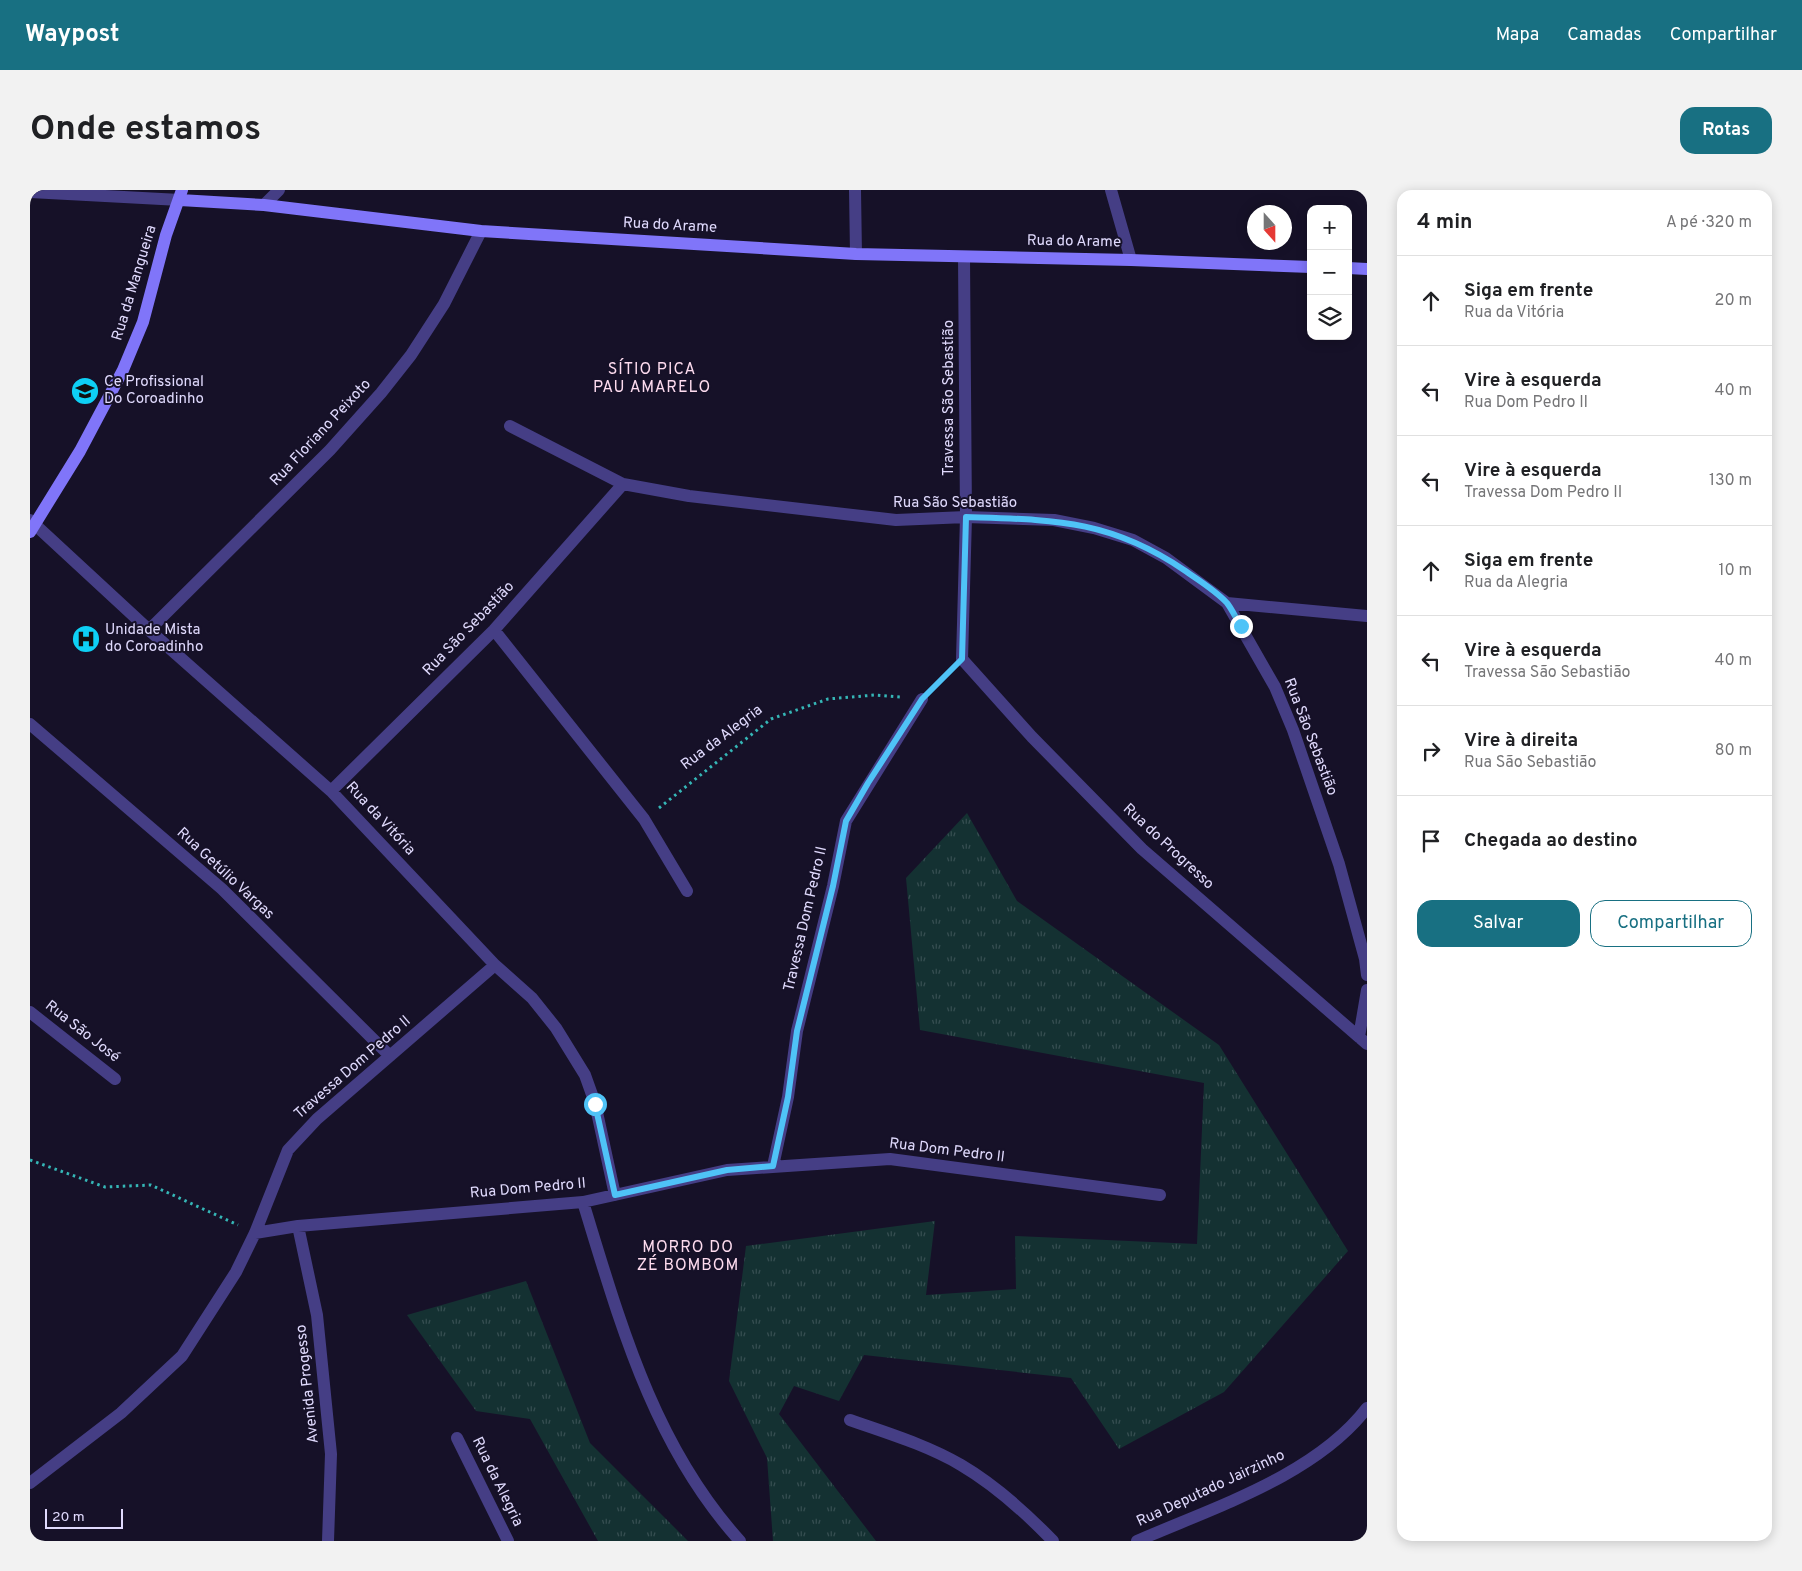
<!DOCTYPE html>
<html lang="pt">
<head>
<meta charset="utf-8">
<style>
	:root { --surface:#fff; --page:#f2f2f2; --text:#202124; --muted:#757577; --line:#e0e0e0; --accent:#187082 }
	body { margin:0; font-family:Overpass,sans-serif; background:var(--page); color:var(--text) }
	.controls { position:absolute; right:15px; top:15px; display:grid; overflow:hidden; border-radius:10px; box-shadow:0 2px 12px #0003 }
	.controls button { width:45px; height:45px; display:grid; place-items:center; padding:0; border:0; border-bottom:1px solid var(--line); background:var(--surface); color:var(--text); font:25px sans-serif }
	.compass { position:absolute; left:1217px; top:15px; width:45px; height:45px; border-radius:50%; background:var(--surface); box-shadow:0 2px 12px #0003; rotate:159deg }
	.scale { position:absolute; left:15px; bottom:12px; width:78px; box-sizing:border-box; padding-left:5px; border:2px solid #e0dafd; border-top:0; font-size:14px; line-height:18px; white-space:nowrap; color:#e0dafd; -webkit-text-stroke:4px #161128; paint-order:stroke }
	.stop { position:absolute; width:15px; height:15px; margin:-11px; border:4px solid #4fc3f7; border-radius:50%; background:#fff }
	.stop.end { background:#4fc3f7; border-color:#fff; box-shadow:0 1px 5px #0008 }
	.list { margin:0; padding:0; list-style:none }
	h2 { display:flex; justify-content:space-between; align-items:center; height:65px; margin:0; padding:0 20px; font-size:21px }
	h2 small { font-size:16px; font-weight:400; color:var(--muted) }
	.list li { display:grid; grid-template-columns:32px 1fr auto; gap:15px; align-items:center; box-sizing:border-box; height:90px; padding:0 20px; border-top:1px solid var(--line) }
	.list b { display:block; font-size:19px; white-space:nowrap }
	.list p { margin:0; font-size:16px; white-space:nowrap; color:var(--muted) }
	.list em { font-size:16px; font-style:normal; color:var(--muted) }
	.actions { display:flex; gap:10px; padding:15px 20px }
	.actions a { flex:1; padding:11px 0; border:1px solid var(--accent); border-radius:15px; text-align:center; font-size:18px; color:var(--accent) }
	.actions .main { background:var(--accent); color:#fff }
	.icon { flex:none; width:28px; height:28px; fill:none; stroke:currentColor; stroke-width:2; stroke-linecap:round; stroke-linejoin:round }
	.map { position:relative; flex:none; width:1337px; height:1351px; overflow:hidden; border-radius:15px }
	header { display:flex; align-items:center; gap:30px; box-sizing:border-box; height:70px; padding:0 25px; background:var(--accent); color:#fff }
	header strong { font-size:24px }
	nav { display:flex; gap:28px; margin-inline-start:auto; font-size:18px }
	.intro { display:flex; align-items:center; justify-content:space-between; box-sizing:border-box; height:120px; padding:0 30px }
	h1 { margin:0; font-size:35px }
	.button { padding:12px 22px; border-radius:15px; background:var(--accent); color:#fff; font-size:18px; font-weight:700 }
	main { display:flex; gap:30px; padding:0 30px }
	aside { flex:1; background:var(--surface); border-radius:15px; box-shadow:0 2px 12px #0003 }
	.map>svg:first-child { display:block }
	.grass { fill:url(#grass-tufts) }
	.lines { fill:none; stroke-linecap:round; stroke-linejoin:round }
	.path { stroke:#35b6b6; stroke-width:3; stroke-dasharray:2.5 4; stroke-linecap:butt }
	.street { stroke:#453e85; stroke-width:12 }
	.secondary { stroke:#8075f9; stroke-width:12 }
	.route { stroke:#4fc3f7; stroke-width:6 }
	.labels { text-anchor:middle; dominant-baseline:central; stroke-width:4; stroke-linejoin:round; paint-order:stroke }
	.street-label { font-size:15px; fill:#e0dafd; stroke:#161128 }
	.poi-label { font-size:15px; fill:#e0dafd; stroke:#161128; text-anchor:start }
	.neighbourhood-label { font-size:16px; letter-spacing:1px; fill:#fedcef; stroke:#161128 }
</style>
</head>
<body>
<header>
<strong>Waypost</strong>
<nav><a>Mapa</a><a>Camadas</a><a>Compartilhar</a></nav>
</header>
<div class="intro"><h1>Onde estamos</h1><a class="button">Rotas</a></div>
<main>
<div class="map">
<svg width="1337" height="1351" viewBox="0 0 1337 1351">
	<defs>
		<pattern id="grass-tufts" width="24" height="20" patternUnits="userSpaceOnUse" patternTransform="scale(1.25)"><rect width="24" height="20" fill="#143132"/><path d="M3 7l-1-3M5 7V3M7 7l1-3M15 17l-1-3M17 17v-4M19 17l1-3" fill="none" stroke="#364e51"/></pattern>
	</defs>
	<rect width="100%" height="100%" fill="#161128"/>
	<path class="grass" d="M937,623l50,88 202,144 129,206 -124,141 -105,57 -48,-71 -207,-23 -25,46 -45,-15 -15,28 97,127h-103l-6,-83 -38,-77 17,-135 189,-25 -9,74 90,-6 -1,-53 182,8 7,-161 -284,-53 -14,-152z
		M496,1091l64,162 98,98h-90l-68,-122 -54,-8 -69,-96z"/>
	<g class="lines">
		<path class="path" d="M906,496l13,-14
			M629,618l112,-89 57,-20 47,-4 25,2
			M0,970l75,27 46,-2 87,40"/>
		<path class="street" d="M825,0l1,64
			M1081,0l20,70
			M0,2l150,8
			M234,15l15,-15
			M934,67l2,260 -4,142 70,78 110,112 225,195
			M480,236l113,58 66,12 207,24 70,-3 88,3 40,8 39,12 33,18 61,45 48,84 18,43 46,134 26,95 2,16
			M0,330l119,110 182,161 164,174 37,33 24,30 29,47 10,28 20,92
			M1197,413l140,13
			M119,440l181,-180 51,-57 30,-38 33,-51 37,-73
			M464,440l150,189 43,72
			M0,534l192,165 168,167
			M301,601l163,-161 129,-146
			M0,822l85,67
			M1329,847l8,-47
			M743,976l15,-69 9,-66 36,-145 13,-65 76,-122
			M553,1012c37,120 70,243 157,339
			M268,1036l19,89 14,139 -3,87
			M225,1043l43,-7 285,-24 144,-32 163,-11 270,36
			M820,1230c37,13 77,25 111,45 34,20 64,47 92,76
			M427,1248l51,103
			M0,1293l91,-70 61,-57 54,-84 19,-39 33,-83 29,-31 178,-154
			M1107,1351c75,-33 178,-65 230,-133"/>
		<path class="secondary" d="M150,10l84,5 217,26 375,23 275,6 180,7
			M1318,78l19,1
			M0,342l50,-81 43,-81 20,-48 23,-87 16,-45"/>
	</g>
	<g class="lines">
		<path class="route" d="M565,914l20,91 112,-25 46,-4 15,-69 9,-66 36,-145 13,-65 22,-38 54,-84 40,-40 4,-142c87,3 143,2 218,53 14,10 31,20 43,33 5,6 9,16 14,23"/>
	</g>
	<defs>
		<symbol id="school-disc" viewBox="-11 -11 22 22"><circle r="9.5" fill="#0ed0f5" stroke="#161128"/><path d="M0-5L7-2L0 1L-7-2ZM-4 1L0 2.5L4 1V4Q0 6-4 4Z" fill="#111"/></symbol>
		<symbol id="hospital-disc" viewBox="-11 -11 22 22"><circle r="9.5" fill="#0ed0f5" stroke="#161128"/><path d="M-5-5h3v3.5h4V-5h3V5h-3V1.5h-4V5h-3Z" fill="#111"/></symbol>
	</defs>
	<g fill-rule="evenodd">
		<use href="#school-disc" x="39" y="185" width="32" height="32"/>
		<use href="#hospital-disc" x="40" y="433" width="32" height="32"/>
	</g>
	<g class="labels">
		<g class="street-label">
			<text transform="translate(640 36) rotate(3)">Rua do Arame</text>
			<text transform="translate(1044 52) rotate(1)">Rua do Arame</text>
			<text transform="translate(105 93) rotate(-73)">Rua da Mangueira</text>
			<text transform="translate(919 208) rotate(-90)">Travessa São Sebastião</text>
			<text transform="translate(291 243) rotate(-47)">Rua Floriano Peixoto</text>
			<text x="925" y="313">Rua São Sebastião</text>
			<text transform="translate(439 439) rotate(-46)">Rua São Sebastião</text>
			<text transform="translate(1280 547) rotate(69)">Rua São Sebastião</text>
			<text transform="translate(692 548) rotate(-37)">Rua da Alegria</text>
			<text transform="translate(350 629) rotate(47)">Rua da Vitória</text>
			<text transform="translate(1138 657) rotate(43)">Rua do Progresso</text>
			<text transform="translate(195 684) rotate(43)">Rua Getúlio Vargas</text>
			<text transform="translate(776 729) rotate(-77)">Travessa Dom Pedro II</text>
			<text transform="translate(52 842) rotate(38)">Rua São José</text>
			<text transform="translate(323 878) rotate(-41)">Travessa Dom Pedro II</text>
			<text transform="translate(917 961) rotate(7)">Rua Dom Pedro II</text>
			<text transform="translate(498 999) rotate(-5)">Rua Dom Pedro II</text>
			<text transform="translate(278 1194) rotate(-96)">Avenida Progesso</text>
			<text transform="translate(467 1292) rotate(64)">Rua da Alegria</text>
			<text transform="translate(1181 1299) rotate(-25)">Rua Deputado Jairzinho</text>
		</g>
		<g class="poi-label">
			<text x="74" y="192">Ce Profissional<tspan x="74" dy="17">Do Coroadinho</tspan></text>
			<text x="75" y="440">Unidade Mista<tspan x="75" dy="17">do Coroadinho</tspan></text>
		</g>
		<g class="neighbourhood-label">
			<text x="622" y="180">SÍTIO PICA<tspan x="622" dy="18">PAU AMARELO</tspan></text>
			<text x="658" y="1058">MORRO DO<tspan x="658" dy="18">ZÉ BOMBOM</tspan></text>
		</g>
	</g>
</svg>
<div class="controls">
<button>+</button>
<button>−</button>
<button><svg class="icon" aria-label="layers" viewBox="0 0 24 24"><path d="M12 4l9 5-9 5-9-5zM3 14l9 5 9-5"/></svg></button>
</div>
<svg class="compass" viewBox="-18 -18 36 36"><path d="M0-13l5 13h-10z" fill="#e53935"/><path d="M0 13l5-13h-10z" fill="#757577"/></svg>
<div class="scale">20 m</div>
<div class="stop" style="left:565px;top:914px"></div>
<div class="stop end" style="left:1211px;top:436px"></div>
</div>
<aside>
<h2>4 min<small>A pé · 320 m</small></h2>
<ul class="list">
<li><svg class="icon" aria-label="ahead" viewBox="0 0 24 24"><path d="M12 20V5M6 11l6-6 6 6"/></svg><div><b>Siga em frente</b><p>Rua da Vitória</p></div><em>20 m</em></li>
<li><svg class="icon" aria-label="left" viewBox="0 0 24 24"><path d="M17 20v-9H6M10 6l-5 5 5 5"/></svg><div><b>Vire à esquerda</b><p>Rua Dom Pedro II</p></div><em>40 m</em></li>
<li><svg class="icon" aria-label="left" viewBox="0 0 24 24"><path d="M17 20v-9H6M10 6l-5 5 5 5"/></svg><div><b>Vire à esquerda</b><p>Travessa Dom Pedro II</p></div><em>130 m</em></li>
<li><svg class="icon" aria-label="ahead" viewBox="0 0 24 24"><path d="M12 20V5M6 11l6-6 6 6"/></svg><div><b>Siga em frente</b><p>Rua da Alegria</p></div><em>10 m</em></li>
<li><svg class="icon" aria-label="left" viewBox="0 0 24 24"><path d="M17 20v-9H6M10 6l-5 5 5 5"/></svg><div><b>Vire à esquerda</b><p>Travessa São Sebastião</p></div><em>40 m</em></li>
<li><svg class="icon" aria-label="right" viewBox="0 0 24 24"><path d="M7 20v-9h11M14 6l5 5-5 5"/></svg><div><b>Vire à direita</b><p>Rua São Sebastião</p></div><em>80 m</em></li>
<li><svg class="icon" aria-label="arrive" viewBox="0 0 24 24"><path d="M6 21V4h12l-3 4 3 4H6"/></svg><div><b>Chegada ao destino</b></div></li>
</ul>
<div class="actions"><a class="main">Salvar</a><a>Compartilhar</a></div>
</aside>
</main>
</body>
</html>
